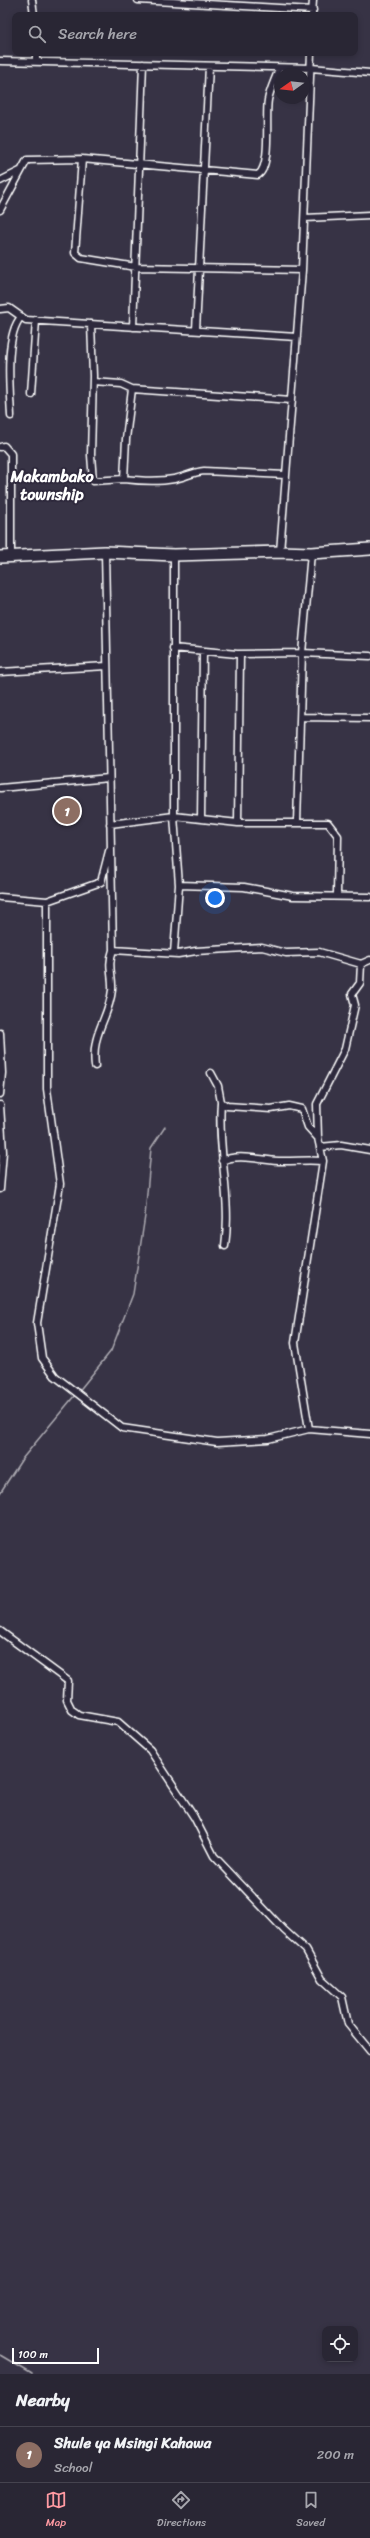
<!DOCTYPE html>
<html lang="en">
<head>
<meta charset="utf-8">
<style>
	:root { --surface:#292634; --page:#353240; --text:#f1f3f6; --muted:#a5a5ac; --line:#45434f; --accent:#ff9aa2 }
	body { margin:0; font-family:Sriracha,sans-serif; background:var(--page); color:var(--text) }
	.controls { position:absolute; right:12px; bottom:12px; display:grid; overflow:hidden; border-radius:8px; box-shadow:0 2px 6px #0003 }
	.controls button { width:36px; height:36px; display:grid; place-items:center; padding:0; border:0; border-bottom:1px solid var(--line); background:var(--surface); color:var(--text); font:20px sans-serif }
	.compass { position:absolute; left:274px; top:68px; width:36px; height:36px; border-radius:50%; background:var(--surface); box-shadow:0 2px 6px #0003; rotate:255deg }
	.scale { position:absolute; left:12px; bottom:10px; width:87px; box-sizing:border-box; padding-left:4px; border:2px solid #fff; border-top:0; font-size:11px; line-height:14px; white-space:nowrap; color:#fff; -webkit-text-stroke:3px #2f2a3d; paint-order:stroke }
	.you { position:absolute; left:215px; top:898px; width:14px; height:14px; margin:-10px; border:3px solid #fff; border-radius:50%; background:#1a73e8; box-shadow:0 0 0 6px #1a73e833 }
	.badge { display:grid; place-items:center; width:26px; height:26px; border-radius:50%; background:var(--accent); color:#fff; font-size:13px; font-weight:700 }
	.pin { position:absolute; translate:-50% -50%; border:2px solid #fff; box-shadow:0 1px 4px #0006 }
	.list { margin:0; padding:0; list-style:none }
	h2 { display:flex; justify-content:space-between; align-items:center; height:52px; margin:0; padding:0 16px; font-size:17px }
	h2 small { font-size:13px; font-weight:400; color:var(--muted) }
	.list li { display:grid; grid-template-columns:26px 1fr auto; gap:12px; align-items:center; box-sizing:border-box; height:56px; padding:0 16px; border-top:1px solid var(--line) }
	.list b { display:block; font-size:15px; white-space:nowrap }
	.list p { margin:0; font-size:13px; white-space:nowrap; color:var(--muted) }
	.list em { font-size:13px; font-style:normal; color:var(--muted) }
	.icon { flex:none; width:22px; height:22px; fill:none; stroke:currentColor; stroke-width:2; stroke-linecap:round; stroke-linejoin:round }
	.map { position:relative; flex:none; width:370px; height:2374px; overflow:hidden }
	.search { position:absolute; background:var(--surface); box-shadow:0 2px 6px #0003; left:12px; right:12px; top:12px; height:44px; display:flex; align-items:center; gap:10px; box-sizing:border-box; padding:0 14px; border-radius:8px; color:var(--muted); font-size:15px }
	.sheet { height:108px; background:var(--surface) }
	nav { display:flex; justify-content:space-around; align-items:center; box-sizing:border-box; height:56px; border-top:1px solid var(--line); background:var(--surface); font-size:11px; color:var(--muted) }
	nav a { display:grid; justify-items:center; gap:2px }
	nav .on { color:var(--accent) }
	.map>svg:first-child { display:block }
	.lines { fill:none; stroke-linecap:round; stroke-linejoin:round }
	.stream { stroke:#adabb2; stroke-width:1.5 }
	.street-casing { stroke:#fff; stroke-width:9 }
	.highway-casing { stroke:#fff; stroke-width:14 }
	.street { stroke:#2f2a3d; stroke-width:6 }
	.highway { stroke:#2f2a3d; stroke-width:11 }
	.labels { text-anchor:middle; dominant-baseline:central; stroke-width:4; stroke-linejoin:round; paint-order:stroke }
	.district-label { font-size:16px; font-weight:bold; fill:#fff; stroke:#2f2a3d }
</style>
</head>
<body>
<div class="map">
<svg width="370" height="2374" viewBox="0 0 370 2374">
	<rect width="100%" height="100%" fill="#373345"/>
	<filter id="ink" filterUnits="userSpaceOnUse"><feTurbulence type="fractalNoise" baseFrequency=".025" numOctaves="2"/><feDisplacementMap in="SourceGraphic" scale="8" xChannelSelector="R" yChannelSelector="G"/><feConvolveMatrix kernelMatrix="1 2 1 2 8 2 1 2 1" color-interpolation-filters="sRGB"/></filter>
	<g filter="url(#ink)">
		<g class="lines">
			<path class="stream" d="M78,1392l33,-41 22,-57 12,-78 6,-68 14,-21
				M0,1493l22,-34 53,-64
				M0,2355l32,19"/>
			<defs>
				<path id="street" d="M32,0l2,15
					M138,0l175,10
					M312,15l1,-15
					M36,53v8
					M0,61l311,7 59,5
					M82,159l-7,94 6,5 55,9 166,3
					M0,181l20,-10
					M0,210l27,-50 55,-1 176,16c14,-9 7,-59 10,-75 2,-11 8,-22 11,-32
					M305,218l65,-3
					M0,309l9,-1 17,12 271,17
					M91,324l2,52 -2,79 2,26 31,-2
					M133,327l10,-263
					M196,330l13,-264
					M93,382l28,2 11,5
					M31,394l5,-74
					M11,416c-1,-25 -7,-80 10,-99
					M0,447l4,-1 7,8v102
					M285,475l-81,-4c-11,1 -19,6 -30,8 -16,3 -33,2 -50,0l2,-40 6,-50 160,11
					M105,552l8,398
					M280,552l22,-282 9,-217
					M174,555v261l5,69 -5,68
					M173,648l64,6 65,-1 68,3
					M0,672l107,-6
					M302,717l68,1
					M0,788l109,-10
					M201,819l2,-168
					M238,823l2,-169
					M297,823l5,-170 9,-100
					M110,824l64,-8 64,7h90l10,13 -1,59
					M179,885l65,2 49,9 77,1
					M0,897l47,4 54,-19 8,-31
					M47,901v188l13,95 -23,139 5,35 13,18 67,52 95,14 51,-3 41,-10 61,5
					M0,1033l2,40 -2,21
					M95,1066c-4,-34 14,-47 17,-76 1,-16 -5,-23 1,-40l65,4 18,-3 66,-4 24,6 33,-1 42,12
					M211,1073l7,13 3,16 6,4 44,3 18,-3 13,3 6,18 10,11
					M221,1102c-4,49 11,96 4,144
					M0,1105l3,47 -3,37
					M320,1147l21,-2 29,5
					M222,1161c18,-9 43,1 63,0 13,0 25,-1 38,0
					M309,1429l-14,-86 28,-182 -5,-23 -1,-34 28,-55 10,-44 -3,-11 8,-11 1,-19 9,-4
					M0,1631l68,50 -1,19 5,10 7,5 39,7 32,28 44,67 20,39 70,74 22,20 16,29 20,18 6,27 22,27"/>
				<path id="highway" d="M0,557l105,-5 69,3 106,-3 31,1 59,-4"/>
			</defs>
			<use href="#street" class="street-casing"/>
			<use href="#highway" class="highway-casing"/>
			<use href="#street" class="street"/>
			<use href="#highway" class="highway"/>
		</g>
	</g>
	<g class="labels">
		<g class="district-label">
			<text x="52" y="476">Makambako<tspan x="52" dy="18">township</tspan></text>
		</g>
	</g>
</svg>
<div class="controls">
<button><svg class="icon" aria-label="locate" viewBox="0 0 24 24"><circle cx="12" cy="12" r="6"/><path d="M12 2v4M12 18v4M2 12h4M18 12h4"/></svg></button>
</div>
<svg class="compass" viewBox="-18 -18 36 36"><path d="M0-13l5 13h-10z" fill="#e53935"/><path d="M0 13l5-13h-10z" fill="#a5a5ac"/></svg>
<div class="scale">100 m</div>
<div class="you"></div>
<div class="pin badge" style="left:67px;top:811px;background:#8d6e63">1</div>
<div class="search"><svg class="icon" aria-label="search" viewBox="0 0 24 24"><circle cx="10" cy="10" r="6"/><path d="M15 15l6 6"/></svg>Search here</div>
</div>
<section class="sheet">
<h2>Nearby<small></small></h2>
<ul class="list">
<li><span class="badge" style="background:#8d6e63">1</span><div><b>Shule ya Msingi Kahawa</b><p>School</p></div><em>200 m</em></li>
</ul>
</section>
<nav>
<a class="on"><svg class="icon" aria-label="map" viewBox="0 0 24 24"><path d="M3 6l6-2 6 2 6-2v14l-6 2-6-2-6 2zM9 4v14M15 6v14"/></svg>Map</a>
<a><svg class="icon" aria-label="directions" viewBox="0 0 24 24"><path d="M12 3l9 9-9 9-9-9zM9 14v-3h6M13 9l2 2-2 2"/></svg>Directions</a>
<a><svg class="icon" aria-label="saved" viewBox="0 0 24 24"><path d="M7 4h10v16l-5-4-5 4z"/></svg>Saved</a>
</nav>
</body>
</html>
